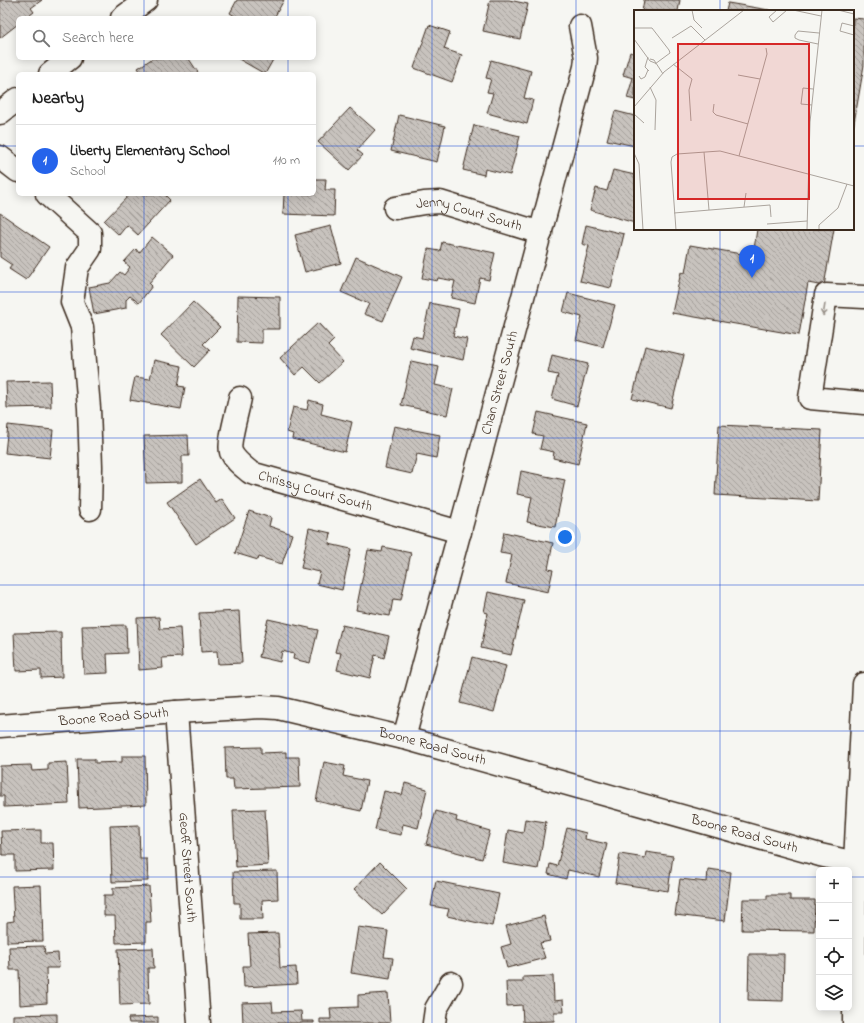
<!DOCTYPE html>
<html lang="en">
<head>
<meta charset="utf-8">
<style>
	:root { --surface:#fff; --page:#f6f6f6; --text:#222; --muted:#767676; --line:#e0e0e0; --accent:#2563eb }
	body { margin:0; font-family:"Indie Flower",sans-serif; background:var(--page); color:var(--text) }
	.controls { position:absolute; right:12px; bottom:12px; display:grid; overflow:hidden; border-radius:6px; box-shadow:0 2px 10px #0003 }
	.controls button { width:36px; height:36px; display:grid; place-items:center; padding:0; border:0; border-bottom:1px solid var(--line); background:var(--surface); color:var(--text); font:20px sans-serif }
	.you { position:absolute; left:565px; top:537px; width:14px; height:14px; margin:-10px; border:3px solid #fff; border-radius:50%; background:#1a73e8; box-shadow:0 0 0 6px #1a73e833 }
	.badge { display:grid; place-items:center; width:26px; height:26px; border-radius:50%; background:var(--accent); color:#fff; font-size:13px; font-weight:700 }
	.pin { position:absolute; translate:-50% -33px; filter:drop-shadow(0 1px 2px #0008) }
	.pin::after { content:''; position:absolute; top:21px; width:14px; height:12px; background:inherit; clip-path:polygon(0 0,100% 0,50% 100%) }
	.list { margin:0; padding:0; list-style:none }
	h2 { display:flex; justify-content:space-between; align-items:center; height:52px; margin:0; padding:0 16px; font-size:17px }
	h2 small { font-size:13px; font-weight:400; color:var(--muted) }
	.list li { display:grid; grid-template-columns:26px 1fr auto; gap:12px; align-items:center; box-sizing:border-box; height:72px; padding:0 16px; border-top:1px solid var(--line) }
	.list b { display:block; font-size:15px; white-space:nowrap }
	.list p { margin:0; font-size:13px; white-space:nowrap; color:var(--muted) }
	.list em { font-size:13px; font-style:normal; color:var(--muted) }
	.icon { flex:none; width:22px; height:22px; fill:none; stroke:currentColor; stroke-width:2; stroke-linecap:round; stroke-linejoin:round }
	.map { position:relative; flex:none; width:864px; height:1023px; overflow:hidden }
	.search { position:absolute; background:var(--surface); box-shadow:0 2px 10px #0003; left:16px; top:16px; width:300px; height:44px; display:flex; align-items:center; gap:10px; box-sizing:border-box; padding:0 14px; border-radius:6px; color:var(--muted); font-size:15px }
	.panel { position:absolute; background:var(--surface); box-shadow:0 2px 10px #0003; left:16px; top:72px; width:300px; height:124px; border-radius:6px }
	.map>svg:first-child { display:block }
	.building { fill:url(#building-back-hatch); stroke:#3b2a1e }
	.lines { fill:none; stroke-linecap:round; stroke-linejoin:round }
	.minor-casing { stroke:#3b2a1e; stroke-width:25 }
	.major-casing { stroke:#3b2a1e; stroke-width:25 }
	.minor { stroke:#f6f6f2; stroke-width:22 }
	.major { stroke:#f6f6f2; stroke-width:22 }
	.oneway { stroke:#989088 }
	.grid { fill:none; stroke:#1d4ed8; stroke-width:1; stroke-opacity:0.55 }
	.labels { text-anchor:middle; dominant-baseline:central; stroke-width:3; stroke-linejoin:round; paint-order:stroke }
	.street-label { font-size:14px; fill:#3b2a1e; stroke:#f6f6f2 }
	.inset-road { fill:none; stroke:#aba49d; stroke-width:1 }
	.view { fill:#d62828; fill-opacity:0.15; stroke:#d62828; stroke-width:2 }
	.inset-edge { fill:none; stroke:#3b2a1e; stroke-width:2 }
</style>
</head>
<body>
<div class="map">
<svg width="864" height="1023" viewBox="0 0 864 1023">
	<defs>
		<pattern id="building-back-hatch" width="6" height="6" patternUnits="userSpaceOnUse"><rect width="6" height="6" fill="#c8c3be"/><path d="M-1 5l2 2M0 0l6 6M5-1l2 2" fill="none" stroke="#a49f9a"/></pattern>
	</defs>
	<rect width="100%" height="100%" fill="#f6f6f2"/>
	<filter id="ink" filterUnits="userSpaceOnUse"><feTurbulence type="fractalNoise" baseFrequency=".025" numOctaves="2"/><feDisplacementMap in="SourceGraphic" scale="8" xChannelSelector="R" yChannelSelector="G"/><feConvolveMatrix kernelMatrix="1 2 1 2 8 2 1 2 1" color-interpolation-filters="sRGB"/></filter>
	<g filter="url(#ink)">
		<path class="building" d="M0,0h42l-11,8 3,4 -8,6h-8v6l-18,14z
			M237,0h47l-9,16 1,1v1h-38l-8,-5z
			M490,0h19l19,4 -8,35 -37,-8z
			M644,0h36l-2,11h-36z
			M728,3l41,7 -43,1z
			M853,18l11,1v46l-11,64z
			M429,25l21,7 -6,17 18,6 -10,27 -38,-14z
			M630,52l5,2v46l-8,-2 6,-20 -10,-3z
			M153,58h37l-1,1 10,15h-57l-4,-6z
			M237,58h37l-9,16z
			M491,60l40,11 -7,27 9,2 -6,24 -40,-11 6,-20 -6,-1 4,-13 -5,-1z
			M350,108l25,22 -18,20 6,5 -14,15 -31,-28z
			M615,111l20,5v30l-28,-6z
			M399,115l46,11 -8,36 -46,-11z
			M474,125l46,11 -10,39 -25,-6 -1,6 -21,-5z
			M613,170l22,5v48l-45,-13 6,-22 11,3z
			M314,179h12l-1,11h10l-1,26 -51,-2 1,-20h30z
			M130,194h34l6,6 -32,35 -11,-10 -8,10 -15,-14z
			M0,213l49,34 -23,33 -17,-11 3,-4 -12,-8z
			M586,225l38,9 -13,54 -31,-7 9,-35 -7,-2z
			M331,226l10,37 -36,9 -10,-37z
			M757,229h77l-10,57 -16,-3 -9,52 -127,-22 9,-41 4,1 5,-28 63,11z
			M152,237l21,18 -24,28 3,3 -13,17 -9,-7 -4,4v8l-32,6 -5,-27 21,-4 10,-11 4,3 6,-8 -6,-5 12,-13 3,4z
			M442,242l53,11 -6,27 -9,-2 -5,25 -24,-5 4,-17 -17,-3 -1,3 -15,-3 6,-29 12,2z
			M356,257l46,20 -19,44 -19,-7 5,-10 -28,-12z
			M568,293l47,12 -12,42 -27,-7 6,-23 -19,-5z
			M238,296l42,1v32h-18v14l-25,-1z
			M193,302l27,25 -17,17 7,6 -16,17 -33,-32z
			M430,303l29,6 -6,27 14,3 -4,21 -53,-12 3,-12 9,2z
			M318,323l16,17 -6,6 15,16 -23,21 -16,-16 -9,8 -15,-17z
			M645,346l39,9 -13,53 -39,-9z
			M552,355l36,9 -11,42 -25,-7 6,-24 -10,-2z
			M154,360l28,6 -4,20 7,1 -4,22 -51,-9 5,-23 15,2z
			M411,361l28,6 -4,18 18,4 -6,26 -46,-10z
			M50,381l1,26 -44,1 -1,-26z
			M309,400l14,4 -2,10 31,8 -7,30 -53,-13 1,-5 -6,-2 6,-25 14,3z
			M538,412l49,11 -9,41 -25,-6 1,-6 -14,-3 3,-13 -10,-2z
			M8,425l45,5 -3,28 -45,-5z
			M719,425l103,5 -4,71 -103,-6z
			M394,426l46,9 -4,23 -19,-4 -5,20 -27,-6z
			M188,435l1,21h-7v26l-36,1 -2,-47z
			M521,471l44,9 -10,47 -28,-5 5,-25 -15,-3z
			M200,479l16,24 6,-4 13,19 -39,26 -29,-42z
			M249,511l22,7 -2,8 23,8 -10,30 -23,-7 -1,3 -23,-7z
			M309,528l22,5 -2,11 22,5 -9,41 -25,-6 3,-12 -19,-4z
			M504,532l49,11 -5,26 5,1 -5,22 -42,-9 6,-28 -12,-2z
			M383,547l28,6 -10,47 -8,-1 -3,17 -34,-6 12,-60 14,2z
			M488,592l36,8 -13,55 -30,-7 7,-35 -4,-1z
			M239,611l3,52 -24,1 -1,-13 -16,1 -2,-39z
			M159,617l1,12 20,-1 2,29 -20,1 1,10 -24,2 -2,-52z
			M268,619l50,11 -8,33 -17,-4 1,-5 -12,-3 -2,11 -21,-5z
			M126,625l1,28 -20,1 1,19 -24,1 -2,-48z
			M342,625l47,11 -5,22 -9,-3 -5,23 -33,-8 4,-17 -6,-1z
			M61,632l1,45 -21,1v-8l-25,1 -2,-38z
			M472,657l34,9 -12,46 -34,-9z
			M261,747v6l25,-1v5h13l1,30 -66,2 -1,-10h-7l-1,-31z
			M122,756h23l1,49 -67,3 -2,-49h18v4l27,-1z
			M67,762l2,42 -65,3v-11h-4v-30l31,-1 1,6 16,-1v-7z
			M324,762l21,4 -2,10 24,5 -6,30 -45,-10z
			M405,783l22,6 -9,39 -15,-4 -2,11 -26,-5 9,-39 18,4z
			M265,809l3,56 -32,2 -3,-57z
			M436,811l21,6 -1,4 34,10 -8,28 -56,-15z
			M525,819l21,3 -8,47 -35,-6 5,-33 15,3z
			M139,825l1,34h7l1,22 -36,1 -2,-56z
			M567,828l19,5 -1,6 22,5 -8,33 -31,-7 -2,9 -18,-5 2,-10 7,2z
			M41,830v13h12l1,27 -39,1v-16h-13l-1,-24z
			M646,852l27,4 -5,35 -53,-8 5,-29 25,4z
			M380,862l27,27 -25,26 -28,-26z
			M708,869l23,3 -6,49 -50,-6 5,-36 27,3z
			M277,871l1,28 -16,1 1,19h-23v-16h-6l-1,-31z
			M436,881l63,13 -7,32 -45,-10 2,-7 -18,-3z
			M41,885l2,56 -36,1v-20l7,-1 -2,-35z
			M149,886l2,36h-5v20l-30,1 -1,-27h-11v-21h9v-7z
			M767,895h23v5h25l-1,31 -72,-1 1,-31h24z
			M544,916l6,25 -10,2 5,15 -38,10 -6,-21 10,-3 -5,-18z
			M358,927l30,4 -4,26 9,1 -3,21 -39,-6z
			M278,933l2,35 16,-1 1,17 -53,3 -1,-21h7l-2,-32z
			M44,946l1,8 13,-1 1,15h-13l1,35 -27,2 -1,-35h-9l-1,-23z
			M153,948l1,20h-6l1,36 -29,1 -2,-56z
			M749,954h35l-1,47 -35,-1z
			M553,976l1,25 9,-1 1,12h-10v9l-31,1 -1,-17 -15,1 -1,-24h17v-5z
			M388,993l2,30h-70v-4h11l-1,-11 28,-1v-12z
			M272,1002l1,10 28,-1 1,10h12v2h-71l-1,-20z
			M57,1014v9h-44v-8z
			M158,1017v6h-29l-1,-5z"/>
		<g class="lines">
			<defs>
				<g id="minor">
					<path d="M0,157l18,14"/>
					<path d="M47,194l43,39v16l-13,19 -5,34 10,25 7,81 2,59 -1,42"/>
					<path id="s1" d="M395,208l29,-5 16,-1 101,31"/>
					<path d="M864,297l-38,-2 -16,103 54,5"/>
					<path id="s2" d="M240,398c-2,12 -12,44 -9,54 4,9 13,15 20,21l209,59"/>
					<path id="s3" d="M176,712l23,311"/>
					<path id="s4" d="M0,726l176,-14 85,-5 17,1 126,30 416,117 44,10"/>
					<path id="s5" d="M404,738l181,-671 1,-9 -6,-32"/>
					<path d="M434,1023l2,-14 15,-26"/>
				</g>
				<path id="major" d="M122,18l24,-18
					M50,74l20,-16
					M0,113l18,-14
					M854,1023l1,-160 9,-179"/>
			</defs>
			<use href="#minor" class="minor-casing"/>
			<use href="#major" class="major-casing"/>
			<use href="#minor" class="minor"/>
			<use href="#major" class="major"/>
		</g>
		<defs><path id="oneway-shaft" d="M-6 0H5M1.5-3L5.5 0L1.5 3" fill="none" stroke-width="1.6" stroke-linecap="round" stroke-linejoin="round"/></defs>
		<use class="oneway" href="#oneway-shaft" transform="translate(824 310) rotate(99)"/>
	</g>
	<path class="grid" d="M144,0v18M288,0v18M432,0v1023M576,0v1023M720,0v11M144,58v16M288,58v16M0,146h18M314,146h321M853,146h11M144,194v829M288,194v829M720,229v794M0,292h864M0,438h864M0,585h864M0,731h864M0,877h819M849,877h15"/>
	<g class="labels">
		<g class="street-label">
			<text stroke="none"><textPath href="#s1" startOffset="76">Jenny Court South</textPath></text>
			<text stroke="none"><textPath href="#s5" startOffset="368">Chan Street South</textPath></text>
			<text stroke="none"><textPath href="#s2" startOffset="151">Chrissy Court South</textPath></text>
			<text stroke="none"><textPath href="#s4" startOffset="114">Boone Road South</textPath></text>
			<text stroke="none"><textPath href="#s4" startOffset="438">Boone Road South</textPath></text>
			<text stroke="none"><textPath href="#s4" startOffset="762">Boone Road South</textPath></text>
			<text stroke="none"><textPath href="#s3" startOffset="156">Geoff Street South</textPath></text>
		</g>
	</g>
	<g transform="translate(634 10)">
		<rect width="220" height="220" fill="#f6f6f2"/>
		<path class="inset-road" d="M58,0l2,10 8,8M143,0l-8,7 4,5 14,-12M159,0l28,6M204,0l16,4M220,16l-12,-3 -2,8 14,4M0,18h18l17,22 1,3 -15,11M38,28l19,-12 14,14M0,29l16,22 5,2M184,34l-19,-4 -4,-2v-3l3,-4 21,2M14,47l-3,10 4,4M16,49l4,1 9,14M39,54l19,15 -3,11 2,31M104,65l22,4M5,66l2,3 4,-2 3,-7M16,77l6,13 -1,30M80,94l-1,8 3,3 32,9M178,95l-11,-1 2,-16 10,1M0,97l30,-35 80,-62M0,104l10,9M70,142l5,58M0,143l5,11 4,66M105,146l28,-102 -1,-6M110,197l2,-14M40,203l96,-8 1,12M133,214l40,-3M42,220l-5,-68 1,-5 5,-3 43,-3 134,35M173,220l3,-108 12,-112M185,220v-5l19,-17 9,-24"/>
		<path class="view" d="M44,34h131v155h-131z"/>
		<rect width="220" height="220" class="inset-edge"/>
	</g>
</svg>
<div class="controls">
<button>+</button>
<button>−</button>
<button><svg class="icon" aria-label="locate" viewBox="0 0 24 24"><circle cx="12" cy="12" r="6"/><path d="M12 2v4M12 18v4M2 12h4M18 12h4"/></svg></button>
<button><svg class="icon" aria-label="layers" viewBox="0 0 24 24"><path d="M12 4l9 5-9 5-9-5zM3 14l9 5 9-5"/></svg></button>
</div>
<div class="you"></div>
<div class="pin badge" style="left:752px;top:278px">1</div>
<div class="search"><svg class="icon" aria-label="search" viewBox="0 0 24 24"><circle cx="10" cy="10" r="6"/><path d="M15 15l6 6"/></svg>Search here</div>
<section class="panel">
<h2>Nearby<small></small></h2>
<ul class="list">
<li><span class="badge">1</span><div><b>Liberty Elementary School</b><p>School</p></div><em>110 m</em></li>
</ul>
</section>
</div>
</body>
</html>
